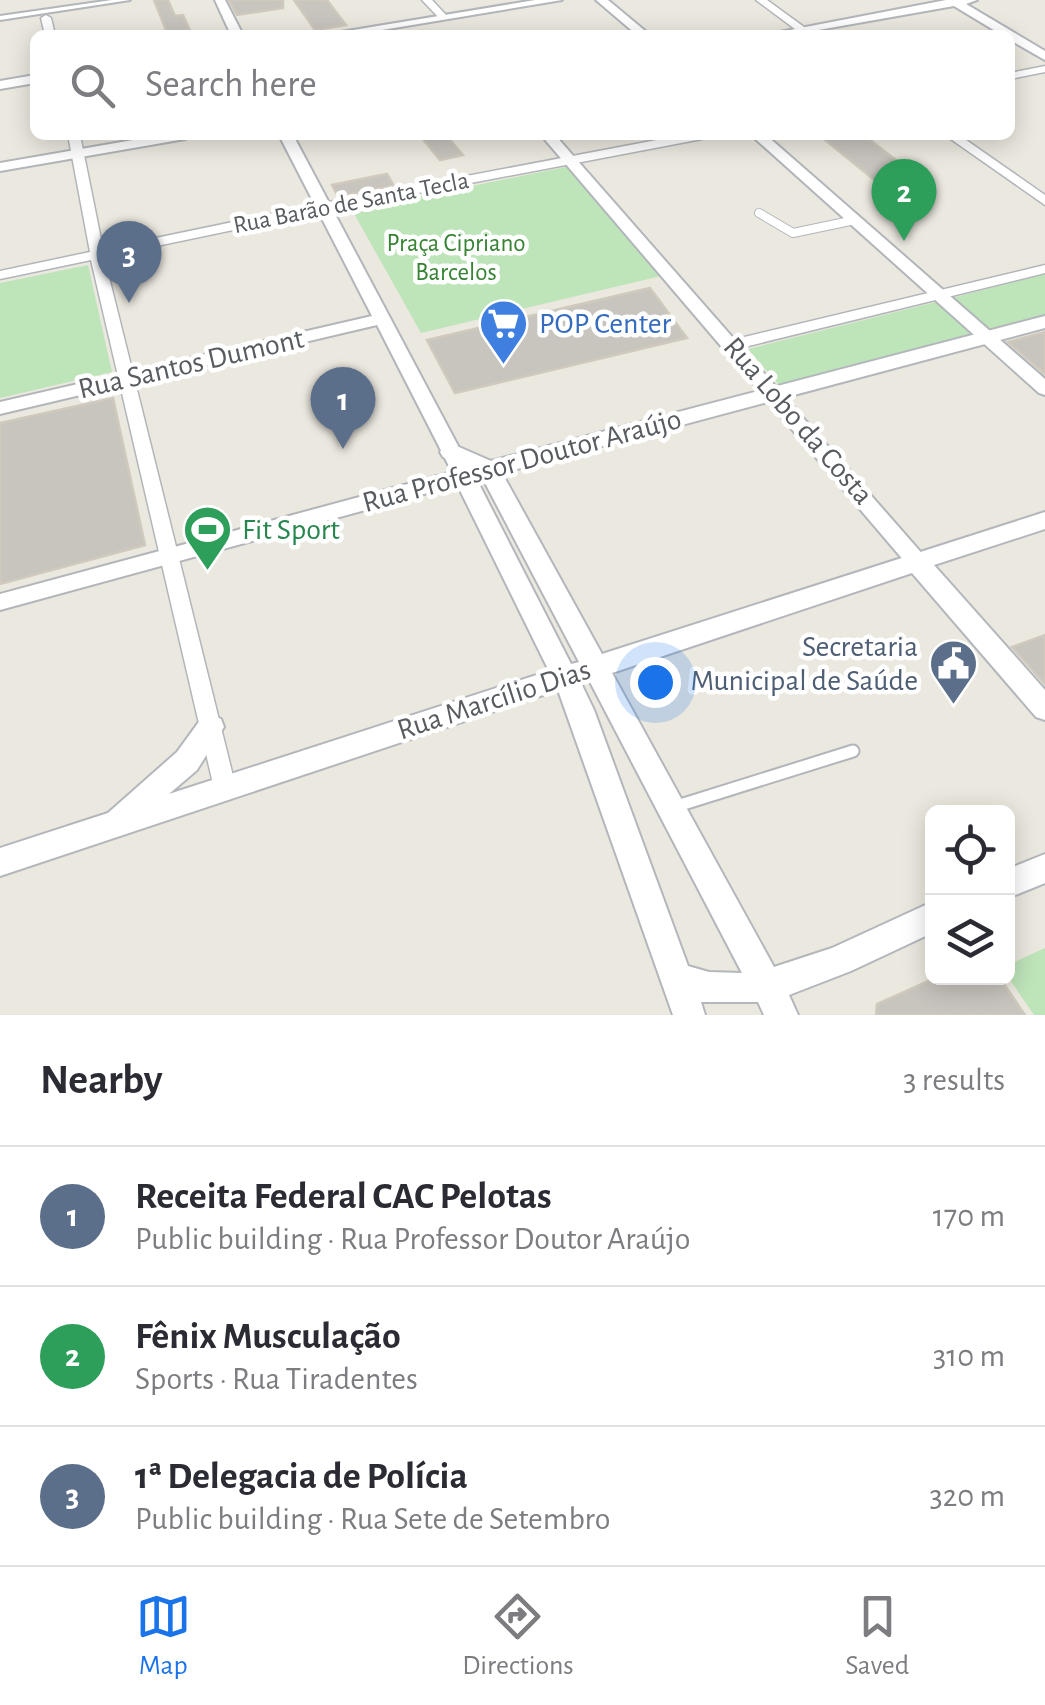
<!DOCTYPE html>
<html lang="en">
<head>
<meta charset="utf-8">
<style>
	:root { --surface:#fff; --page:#f7f7f7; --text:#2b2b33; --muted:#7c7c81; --line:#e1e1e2; --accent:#1a73e8 }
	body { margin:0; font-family:"Alegreya Sans",sans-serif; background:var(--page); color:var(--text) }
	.controls { position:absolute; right:30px; bottom:30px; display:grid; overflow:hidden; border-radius:15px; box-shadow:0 5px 25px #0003 }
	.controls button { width:90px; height:90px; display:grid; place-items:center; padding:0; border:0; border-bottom:2px solid var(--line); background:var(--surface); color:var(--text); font:50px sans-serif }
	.you { position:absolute; left:655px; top:682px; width:35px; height:35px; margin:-25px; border:8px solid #fff; border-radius:50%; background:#1a73e8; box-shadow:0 0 0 15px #1a73e833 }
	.badge { display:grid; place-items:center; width:65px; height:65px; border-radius:50%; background:var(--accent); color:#fff; font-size:32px; font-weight:700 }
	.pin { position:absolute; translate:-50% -82px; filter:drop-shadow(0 2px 5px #0008) }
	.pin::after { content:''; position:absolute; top:52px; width:35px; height:30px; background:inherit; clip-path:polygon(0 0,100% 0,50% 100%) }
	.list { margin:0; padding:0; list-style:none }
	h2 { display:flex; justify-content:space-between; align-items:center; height:130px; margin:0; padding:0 40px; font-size:42px }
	h2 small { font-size:32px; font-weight:400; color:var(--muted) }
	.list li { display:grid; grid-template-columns:65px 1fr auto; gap:30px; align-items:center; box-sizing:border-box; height:140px; padding:0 40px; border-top:2px solid var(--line) }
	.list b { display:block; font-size:38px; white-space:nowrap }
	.list p { margin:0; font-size:32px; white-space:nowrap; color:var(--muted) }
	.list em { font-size:32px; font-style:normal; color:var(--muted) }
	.icon { flex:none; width:55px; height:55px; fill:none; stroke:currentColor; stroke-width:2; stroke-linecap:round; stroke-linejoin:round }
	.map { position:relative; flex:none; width:1045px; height:1015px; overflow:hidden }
	.search { position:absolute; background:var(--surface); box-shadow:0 5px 25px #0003; left:30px; right:30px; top:30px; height:110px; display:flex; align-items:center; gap:25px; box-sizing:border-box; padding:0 35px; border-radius:15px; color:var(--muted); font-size:38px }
	.sheet { height:550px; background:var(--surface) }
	nav { display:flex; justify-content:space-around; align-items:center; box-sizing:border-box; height:140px; border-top:2px solid var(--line); background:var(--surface); font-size:28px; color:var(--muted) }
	nav a { display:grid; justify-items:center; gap:5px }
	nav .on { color:var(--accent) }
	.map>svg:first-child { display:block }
	.green { fill:#bee4ba }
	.building { fill:#c8c4be; stroke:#d0c9bd; stroke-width:2.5 }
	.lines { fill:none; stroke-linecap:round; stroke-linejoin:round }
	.service-far1-casing { stroke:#b2b6ba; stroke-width:10 }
	.service-casing { stroke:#b2b6ba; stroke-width:15 }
	.pedestrian-casing { stroke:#b2b6ba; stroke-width:4 }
	.minor-casing { stroke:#b2b6ba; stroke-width:3 }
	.tertiary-casing { stroke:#b2b6ba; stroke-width:4 }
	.secondary-casing { stroke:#b3b7bc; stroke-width:4 }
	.service-far1 { stroke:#fff; stroke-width:8 }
	.service { stroke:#fff; stroke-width:11 }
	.pedestrian { fill:#fff; fill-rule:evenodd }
	.minor { fill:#fff; fill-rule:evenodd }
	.tertiary { fill:#fff; fill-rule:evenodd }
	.secondary { fill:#fff; fill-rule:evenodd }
	.labels { text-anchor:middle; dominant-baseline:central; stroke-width:9; stroke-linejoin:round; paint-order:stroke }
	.far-street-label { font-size:25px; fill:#585c60; stroke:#fff }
	.far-park-label { font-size:25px; fill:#368433; stroke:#fff }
	.shop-label { font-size:30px; fill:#366cbe; stroke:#fff; text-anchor:start }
	.street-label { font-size:30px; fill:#585c60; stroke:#fff }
	.leisure-label { font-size:30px; fill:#27864d; stroke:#fff; text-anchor:start }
	.service-label { font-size:30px; fill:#4e5e75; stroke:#fff; text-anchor:end }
</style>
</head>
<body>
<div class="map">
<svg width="1045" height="1015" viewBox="0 0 1045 1015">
	<rect width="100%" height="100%" fill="#ebe8df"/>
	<path class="green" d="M566,167l95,109 -240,57 -69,-123z
		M88,265l24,107 -112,26v-115z
		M1045,274v43l-55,15 -38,-34z
		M940,301l37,34 -198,50 -31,-36z
		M1045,948v67h-11l-26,-38v-12z"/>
	<path class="building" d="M154,0h14l7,16 8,-1 9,20h-24z
		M229,0h54v8l-46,7z
		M294,0h33l19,25 -31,5z
		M446,135l17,20 -23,5 -17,-21z
		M819,135h45l56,44 -37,8z
		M387,174l7,12 -56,10 -6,-11z
		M650,288l37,50 -232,55 -28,-53z
		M1045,332v42l-37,-32z
		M113,398l32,147 -145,39v-161z
		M1045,635v49l-33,-37z
		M935,978h65l25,37h-149l1,-11z"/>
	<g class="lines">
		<defs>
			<path id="service-far1" d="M759,213l34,20 62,-13"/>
			<path id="service" d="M674,807l179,-56"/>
			<path id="pedestrian" d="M112,0h18l-130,20v-4z"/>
			<path id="minor" d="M422,0h10l14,15v4h-6z
				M756,0h11l48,35h-12z
				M46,15l5,3 4,17h-10l-4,-17z
				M1045,66v6l-35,7v-6z
				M68,135h12l23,114 221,-46 359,-68h25l-6,4 -378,72 -220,46 132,531 -3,7 -8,3 -8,-3 -3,-7 -123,-528 -91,19v-8l90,-19z
				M945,135h14l86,60v10z
				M1045,265v8l-313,77 -7,-5 7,-5z"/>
			<path id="tertiary" d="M215,0h10l18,35h-12z
				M535,0h27l-210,35h-29z
				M596,0h12l42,35h-13z
				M946,0h31l-11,4 79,47v9l-35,-20v-5h-8l-48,-29 -164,29h-26z
				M35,75v8l-35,6v-8z
				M162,135h30l-7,4 -185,32v-8z
				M279,135h14l181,341 -10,7 -464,127v-16l452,-122 -75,-147 -377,89v-12l372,-86z
				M541,135h14l370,422 3,6 -3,6h-14z
				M751,135h15l279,244v16l-6,-2z"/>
			<path id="secondary" d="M1045,316v12l-543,145 100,181 443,-142v17l-111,36 111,125v30l-9,-3 -124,-144 -300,100 162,294 58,-19 100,-46v31l-81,38 -62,24 9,20h-34l-6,-13h-57l4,13h-32l-115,-325 -558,186v-28l108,-35 69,-61 24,-33 10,-4 10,4 3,8 -27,43 -28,24 380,-123 -96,-195 3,-5 11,-3 -24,-11 -3,-5 3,-5h16l32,14zM483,479l96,183 -8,2 -94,-184zM589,680l153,293 -33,-1 -21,-6 -94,-256 -13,-27z
				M1045,854v29l-37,15v-29z"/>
		</defs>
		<use href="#service-far1" class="service-far1-casing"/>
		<use href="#service" class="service-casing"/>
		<use href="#pedestrian" class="pedestrian-casing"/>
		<use href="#minor" class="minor-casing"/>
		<use href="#tertiary" class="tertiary-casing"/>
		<use href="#secondary" class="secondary-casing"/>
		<use href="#service-far1" class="service-far1"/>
		<use href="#service" class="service"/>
		<use href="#pedestrian" class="pedestrian"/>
		<use href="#minor" class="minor"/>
		<use href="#tertiary" class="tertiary"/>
		<use href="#secondary" class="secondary"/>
	</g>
	<defs>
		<symbol id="supermarket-pin" viewBox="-11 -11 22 30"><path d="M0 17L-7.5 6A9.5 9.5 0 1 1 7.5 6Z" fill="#3f7fe0" stroke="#fff"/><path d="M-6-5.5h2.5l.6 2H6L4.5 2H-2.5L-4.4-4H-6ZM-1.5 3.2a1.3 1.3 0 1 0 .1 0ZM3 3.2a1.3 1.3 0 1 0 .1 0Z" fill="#fff"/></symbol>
		<symbol id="stadium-pin" viewBox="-11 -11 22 30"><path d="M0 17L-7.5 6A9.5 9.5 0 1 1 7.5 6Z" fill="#2e9e5b" stroke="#fff"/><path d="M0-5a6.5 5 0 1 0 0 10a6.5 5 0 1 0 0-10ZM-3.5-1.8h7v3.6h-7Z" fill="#fff"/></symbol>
		<symbol id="civic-pin" viewBox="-11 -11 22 30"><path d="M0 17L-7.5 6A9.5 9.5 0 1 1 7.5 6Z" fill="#5c6f8a" stroke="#fff"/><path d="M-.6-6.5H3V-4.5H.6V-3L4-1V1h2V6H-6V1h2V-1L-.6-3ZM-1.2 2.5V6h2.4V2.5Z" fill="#fff"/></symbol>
	</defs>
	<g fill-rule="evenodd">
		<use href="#supermarket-pin" x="476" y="296" width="55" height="75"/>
		<use href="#stadium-pin" x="180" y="502" width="55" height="75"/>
		<use href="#civic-pin" x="926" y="636" width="55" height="75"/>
	</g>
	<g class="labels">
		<g class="far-street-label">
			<text transform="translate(351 203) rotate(-11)">Rua Barão de Santa Tecla</text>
		</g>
		<g class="far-park-label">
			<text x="456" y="243">Praça Cipriano<tspan x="456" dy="29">Barcelos</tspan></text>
		</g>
		<g class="shop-label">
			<text x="539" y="324">POP Center</text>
		</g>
		<g class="street-label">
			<text transform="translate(191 364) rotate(-13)">Rua Santos Dumont</text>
			<text transform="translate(798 421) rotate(49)">Rua Lobo da Costa</text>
			<text transform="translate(522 461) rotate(-15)">Rua Professor Doutor Araújo</text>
			<text transform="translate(494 700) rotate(-18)">Rua Marcílio Dias</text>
		</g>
		<g class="leisure-label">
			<text x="242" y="530">Fit Sport</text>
		</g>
		<g class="service-label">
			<text x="918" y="647">Secretaria<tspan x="918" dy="34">Municipal de Saúde</tspan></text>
		</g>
	</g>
</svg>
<div class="controls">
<button><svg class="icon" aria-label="locate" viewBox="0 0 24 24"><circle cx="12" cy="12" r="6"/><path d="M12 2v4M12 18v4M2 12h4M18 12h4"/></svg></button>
<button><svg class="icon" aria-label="layers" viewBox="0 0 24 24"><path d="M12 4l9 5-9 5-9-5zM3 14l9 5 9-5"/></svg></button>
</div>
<div class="you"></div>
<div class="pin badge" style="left:343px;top:449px;background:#5c6f8a">1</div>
<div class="pin badge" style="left:904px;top:241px;background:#2e9e5b">2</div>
<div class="pin badge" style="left:129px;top:303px;background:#5c6f8a">3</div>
<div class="search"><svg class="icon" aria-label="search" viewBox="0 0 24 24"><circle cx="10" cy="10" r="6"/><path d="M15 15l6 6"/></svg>Search here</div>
</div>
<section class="sheet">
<h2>Nearby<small>3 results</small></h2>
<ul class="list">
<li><span class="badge" style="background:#5c6f8a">1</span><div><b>Receita Federal CAC Pelotas</b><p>Public building · Rua Professor Doutor Araújo</p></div><em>170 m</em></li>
<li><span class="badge" style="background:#2e9e5b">2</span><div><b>Fênix Musculação</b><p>Sports · Rua Tiradentes</p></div><em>310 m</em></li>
<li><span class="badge" style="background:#5c6f8a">3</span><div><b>1ª Delegacia de Polícia</b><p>Public building · Rua Sete de Setembro</p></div><em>320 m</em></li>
</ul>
</section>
<nav>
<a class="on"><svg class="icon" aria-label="map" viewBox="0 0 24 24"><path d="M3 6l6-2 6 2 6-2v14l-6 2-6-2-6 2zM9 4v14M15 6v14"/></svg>Map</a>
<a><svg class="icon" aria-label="directions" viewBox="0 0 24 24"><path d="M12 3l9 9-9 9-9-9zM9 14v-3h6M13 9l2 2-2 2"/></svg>Directions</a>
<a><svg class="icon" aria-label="saved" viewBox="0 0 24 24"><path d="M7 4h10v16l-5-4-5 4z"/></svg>Saved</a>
</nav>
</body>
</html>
